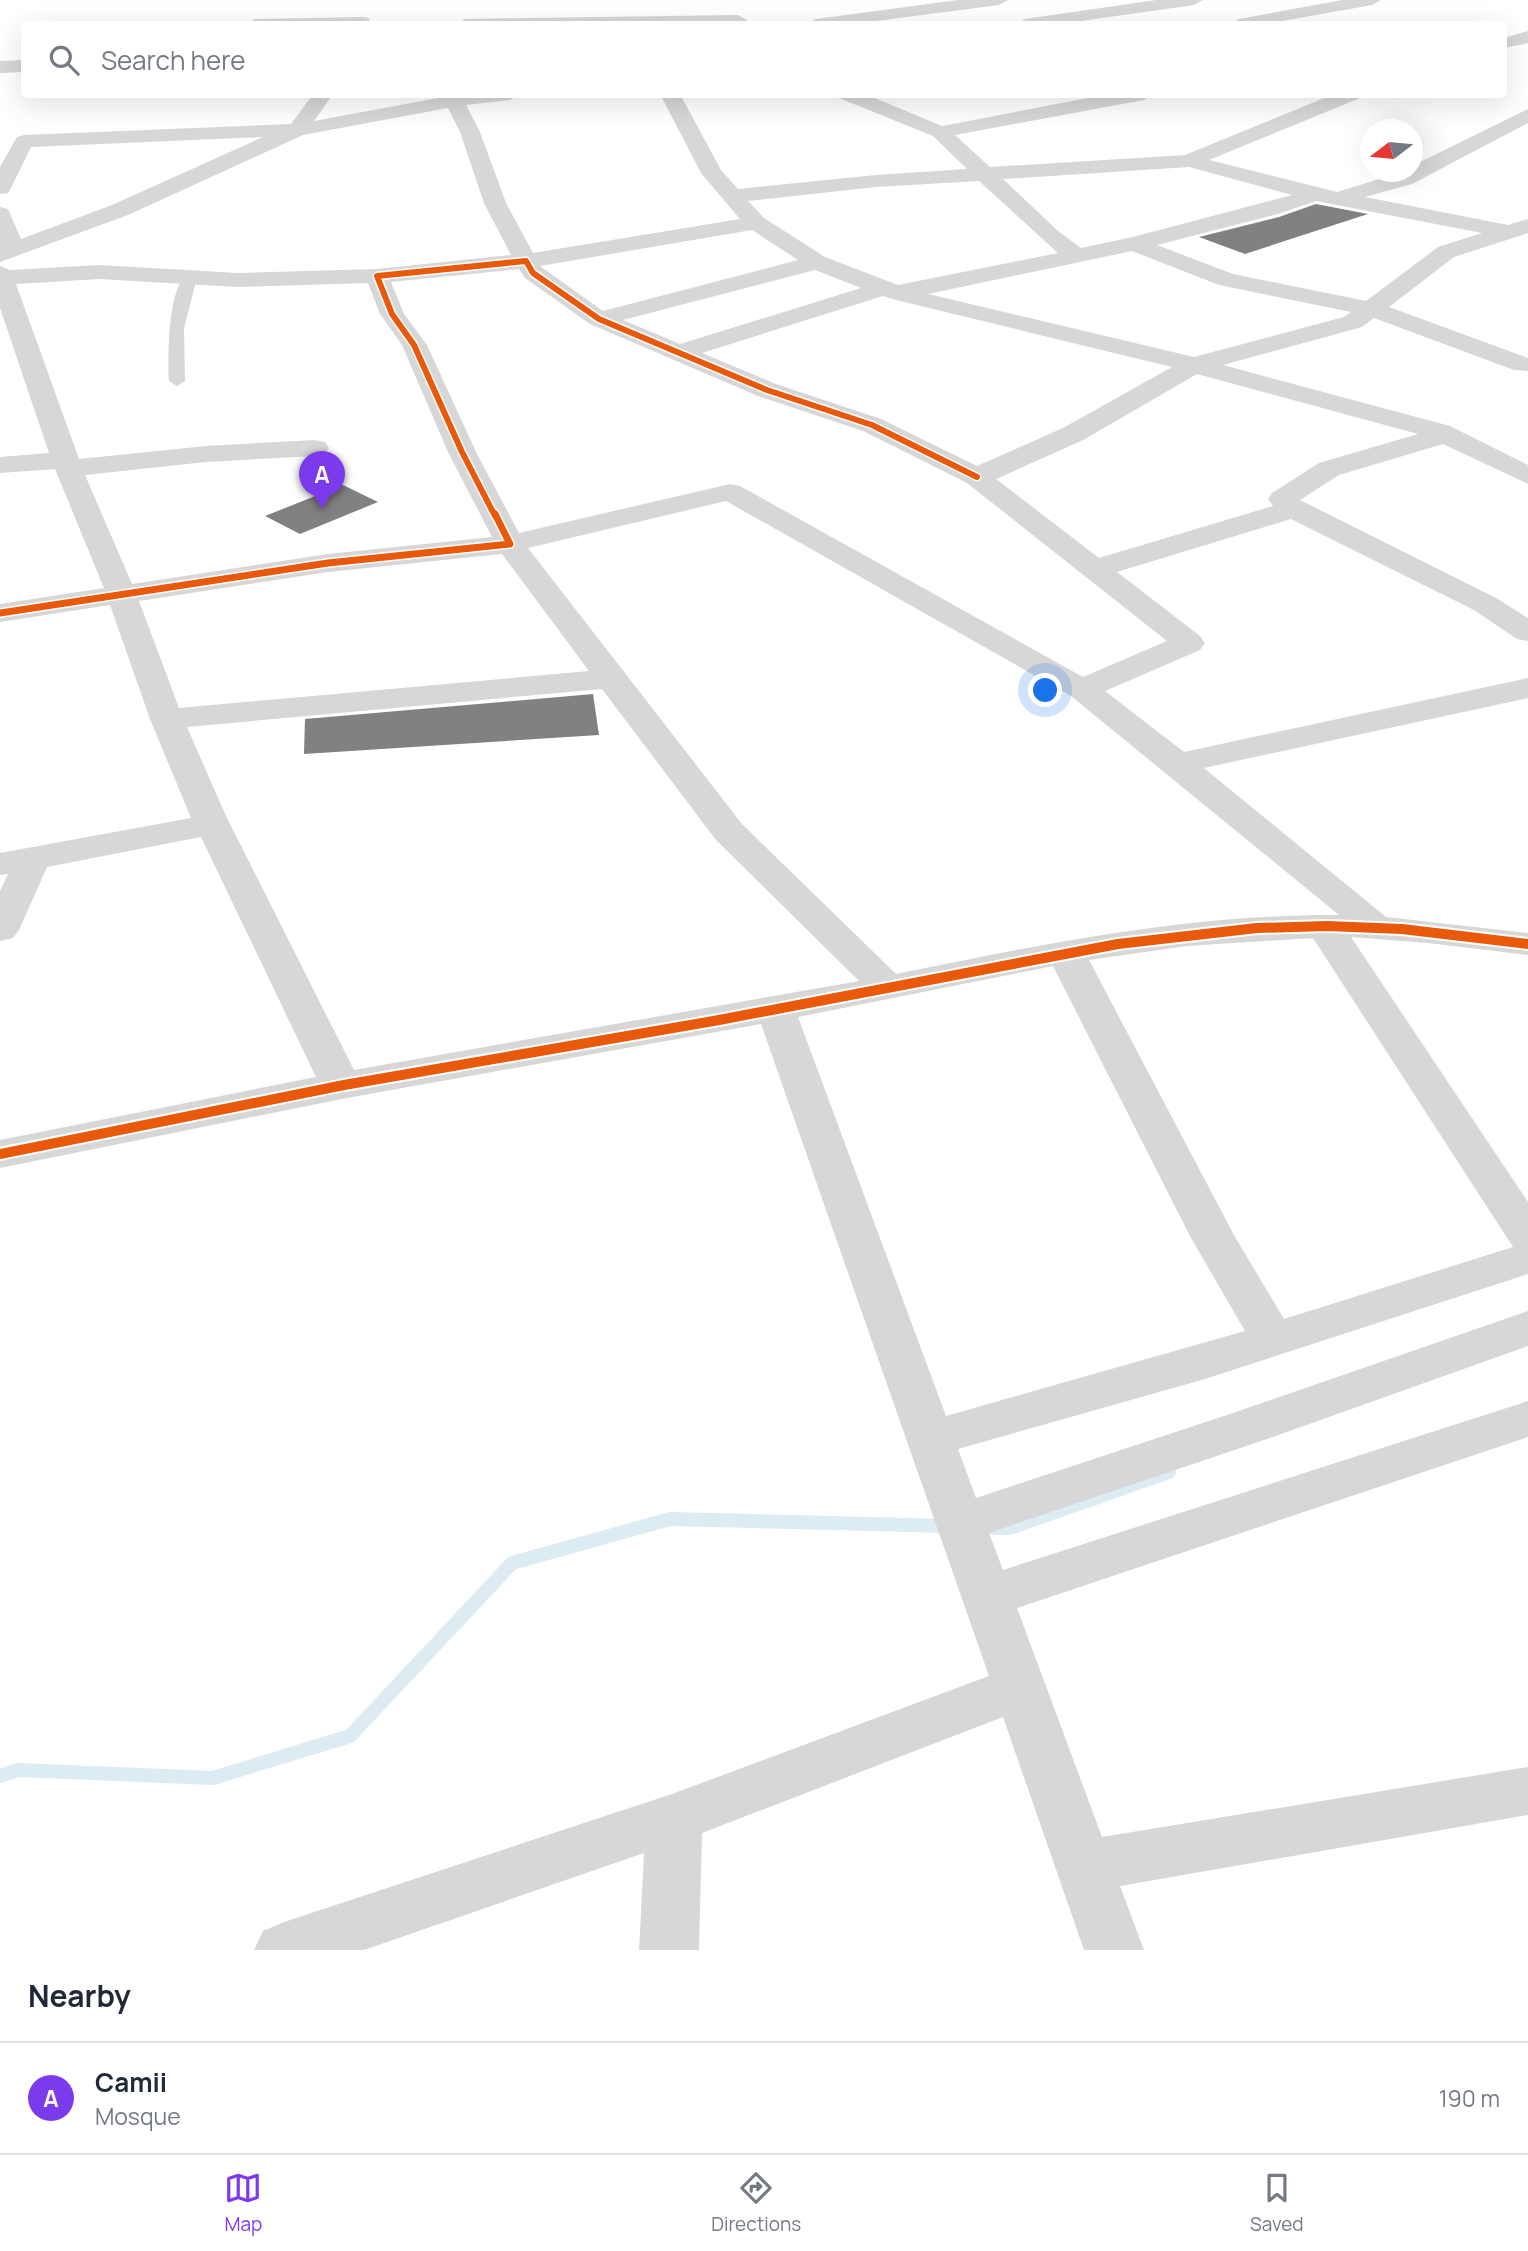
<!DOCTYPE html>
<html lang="en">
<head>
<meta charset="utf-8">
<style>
	:root { --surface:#fff; --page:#f6f6f7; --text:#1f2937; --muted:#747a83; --line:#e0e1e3; --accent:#7c3aed }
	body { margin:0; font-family:Manrope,sans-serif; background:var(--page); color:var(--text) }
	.compass { position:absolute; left:1360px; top:119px; width:63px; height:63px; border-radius:50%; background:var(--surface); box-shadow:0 7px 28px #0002; rotate:254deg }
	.you { position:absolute; left:1046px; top:691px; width:24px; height:24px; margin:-18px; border:5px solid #fff; border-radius:50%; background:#1a73e8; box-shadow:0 0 0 10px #1a73e833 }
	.badge { display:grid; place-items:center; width:46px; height:46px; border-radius:50%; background:var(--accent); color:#fff; font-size:23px; font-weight:700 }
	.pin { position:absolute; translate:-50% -58px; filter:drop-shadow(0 2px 4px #0008) }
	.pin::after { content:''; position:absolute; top:37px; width:24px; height:21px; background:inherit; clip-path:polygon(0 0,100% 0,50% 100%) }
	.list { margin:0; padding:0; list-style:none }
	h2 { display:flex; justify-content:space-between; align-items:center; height:91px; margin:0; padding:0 28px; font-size:30px }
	h2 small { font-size:23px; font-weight:400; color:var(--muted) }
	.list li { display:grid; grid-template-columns:46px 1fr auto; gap:21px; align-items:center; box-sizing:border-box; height:112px; padding:0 28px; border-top:2px solid var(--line) }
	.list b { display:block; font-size:26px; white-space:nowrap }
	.list p { margin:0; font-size:23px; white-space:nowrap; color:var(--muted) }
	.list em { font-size:23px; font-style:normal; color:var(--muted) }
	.icon { flex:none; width:38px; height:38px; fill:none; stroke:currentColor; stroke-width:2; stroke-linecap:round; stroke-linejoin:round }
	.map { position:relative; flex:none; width:1528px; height:1950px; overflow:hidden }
	.search { position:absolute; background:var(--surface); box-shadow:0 7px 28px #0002; left:21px; right:21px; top:21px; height:77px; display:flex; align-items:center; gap:18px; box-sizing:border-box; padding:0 24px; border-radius:7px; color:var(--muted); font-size:26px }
	.sheet { height:203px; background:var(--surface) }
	nav { display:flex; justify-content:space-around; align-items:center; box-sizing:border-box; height:98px; border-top:2px solid var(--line); background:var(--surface); font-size:19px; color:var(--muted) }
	nav a { display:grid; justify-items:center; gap:4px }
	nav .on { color:var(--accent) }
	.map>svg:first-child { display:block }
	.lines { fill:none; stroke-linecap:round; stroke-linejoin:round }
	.stream { stroke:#ddebf3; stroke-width:14 }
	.building { fill:#818181 }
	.service { fill:#d7d7d7; fill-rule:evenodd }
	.minor { fill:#d7d7d7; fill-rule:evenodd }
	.cycleway-far2-casing { stroke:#fff; stroke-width:9 }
	.cycleway-far1-casing { stroke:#fff; stroke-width:10 }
	.cycleway-casing { stroke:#fff; stroke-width:14 }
	.cycleway-far2 { stroke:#e8590c; stroke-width:6 }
	.cycleway-far1 { stroke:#e8590c; stroke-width:7 }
	.cycleway { stroke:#e8590c; stroke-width:10 }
</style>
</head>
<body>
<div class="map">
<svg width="1528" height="1950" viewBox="0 0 1528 1950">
	<rect width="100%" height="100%" fill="#fff"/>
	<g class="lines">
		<path class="stream" d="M992,1528h18l159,-56
			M0,1776l18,-6 195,8 137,-42 162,-173 158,-44 278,7"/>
	</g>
	<path class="building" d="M1316,204l52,10 -123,40 -46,-17 80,-20z
		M343,485l35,17 -78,32 -35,-18z
		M593,694l6,41 -295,19 1,-35z"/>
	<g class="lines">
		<path class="service" d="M190,274l7,4 -13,50 1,53 -8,5 -8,-5c-1,-21 -2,-100 21,-107z"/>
		<path class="minor" d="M958,0h50l-9,5 -146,19h-46l9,-5z
			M1156,0h47l-9,5 -134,19h-44l9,-5z
			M1342,0h39l-9,5 -106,19h-36l9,-5z
			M738,15l9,5 -3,4h-288l9,-5z
			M363,17l6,1 1,6h-124l9,-5z
			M1528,31v12l-24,5v-10z
			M24,60v12l-24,1v-12z
			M313,94h20l-19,27 140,-26 65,-1 -9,6 -44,5 14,27 26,71 27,50 207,-34 -39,-46 -41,-79h20l41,76 17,19 138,-14 91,-6 -34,-33 -94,-38 -2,-4h28l77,32 167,-32h44l-9,6 -189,35 35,32 195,-12 149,-61h28l-2,4 -151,62 128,32 65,-20h10v-6l116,-57v14l-116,61 -47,13 143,28 20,-6v14l-74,24 -65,50 139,51v13l-14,-1 -140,-52 -12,9 -139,38 227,61 78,39v19l-85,-40 -104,31 -39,25 196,98 32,20v23l-11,-2 -43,-29 -183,-91 -174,53 83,64 5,7 -5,7 -95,41 79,61 344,-74v20l-324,70 182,149 142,16v22l-100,-12 -77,-6 177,265v72l-323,105 -247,70 18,49 257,-85 295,-102v35l-261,93 -278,94 14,37 525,-169v36l-511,171 85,229 426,-70v48l-408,71 24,64h-60l-81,-233 -301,116 -3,117h-60l5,-97 -280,97h-110l9,-19 21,-9 388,-128 317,-118 -228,-652 -414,74 -347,70v-28l316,-63 -115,-240 -154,30 -28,63 -6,8 -13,3v-50l8,-17 -8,1v-22l191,-35 -41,-99 -40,-114 -110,17v-18l104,-16 -49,-119 -55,4v-16l49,-4 -49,-145v-42l10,4 89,-5 139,8 139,-4 134,-14 -27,-52 -24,-71 -12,-24 -145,27 -175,80 -128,47v-55l8,2 13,30 91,-34 151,-68 -232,10 -20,41 -3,5 -8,1v-27l17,-30 7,-2 267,-11zM1189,167l103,28 -159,42 -52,11 -23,-17 -55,-52zM979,181l79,72 -160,32 -73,-28 -61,-39 -16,-17 128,-14zM1316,201l166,32 -44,14 -72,54 -133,-27 -76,-29 121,-31zM752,230l46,30 -195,51 -63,-45zM1132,251l87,34 132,27 -7,5 -150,40 -266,-63zM519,269l6,9 65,46 168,72 105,35 104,52 200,158 -84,36 -343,-191 -10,-2 -211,49 -43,-81 -49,-107 -23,-31 -13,-32zM815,270l46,18 -181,56 -57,-24zM99,279l139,8 130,-4 12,31 22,31 46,107 44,85 -164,17 -196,30 -47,-109 121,-13 109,-6 10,-2 4,-6 -4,-6 -10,-2 -109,6 -127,13 -63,-175zM883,296l13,4 276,67 -109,61 -86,38 -96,-47 -105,-35 -74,-31zM1197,374l221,60 -99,29 -47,30 -4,6 5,7 -174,52 -103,-79 87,-39zM726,501l345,195 268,219c-150,-1 -297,29 -443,59l-154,-150 -214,-276zM502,554l87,117 -410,37 -40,-107 189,-29zM602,689l114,151 143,141 -505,89 -128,-254 -39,-89zM1313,938l200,309 -229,72 -49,-82 -146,-277 98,-14zM1053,966l138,272 54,93 -299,85 -148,-399z"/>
		<defs>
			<path id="cycleway-far2" d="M495,516l-33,-64 -48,-107 -22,-31 -15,-38 149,-15 7,12 66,46 168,71 105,35 105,52"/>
			<path id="cycleway-far1" d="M0,613l328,-50 182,-19 -15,-30"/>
			<path id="cycleway" d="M0,1154l344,-69 375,-65 399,-76 139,-16 70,-2 75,3 126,15"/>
		</defs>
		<use href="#cycleway-far2" class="cycleway-far2-casing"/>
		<use href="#cycleway-far1" class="cycleway-far1-casing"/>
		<use href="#cycleway" class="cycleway-casing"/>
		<use href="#cycleway-far2" class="cycleway-far2"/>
		<use href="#cycleway-far1" class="cycleway-far1"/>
		<use href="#cycleway" class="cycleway"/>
	</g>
</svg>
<svg class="compass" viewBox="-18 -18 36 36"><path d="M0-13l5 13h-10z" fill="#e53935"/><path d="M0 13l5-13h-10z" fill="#747a83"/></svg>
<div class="you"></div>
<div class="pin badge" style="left:322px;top:509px">A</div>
<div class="search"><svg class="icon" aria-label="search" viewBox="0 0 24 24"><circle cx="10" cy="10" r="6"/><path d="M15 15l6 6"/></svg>Search here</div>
</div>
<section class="sheet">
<h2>Nearby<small></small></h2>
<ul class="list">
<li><span class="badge">A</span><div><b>Camii</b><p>Mosque</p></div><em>190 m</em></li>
</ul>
</section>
<nav>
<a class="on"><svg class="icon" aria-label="map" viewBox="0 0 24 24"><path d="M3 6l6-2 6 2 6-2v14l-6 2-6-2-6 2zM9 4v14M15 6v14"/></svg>Map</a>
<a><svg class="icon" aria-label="directions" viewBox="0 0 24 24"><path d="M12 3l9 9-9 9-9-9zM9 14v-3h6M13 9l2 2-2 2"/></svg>Directions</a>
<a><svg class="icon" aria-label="saved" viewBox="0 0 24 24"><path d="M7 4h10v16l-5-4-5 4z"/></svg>Saved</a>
</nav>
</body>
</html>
